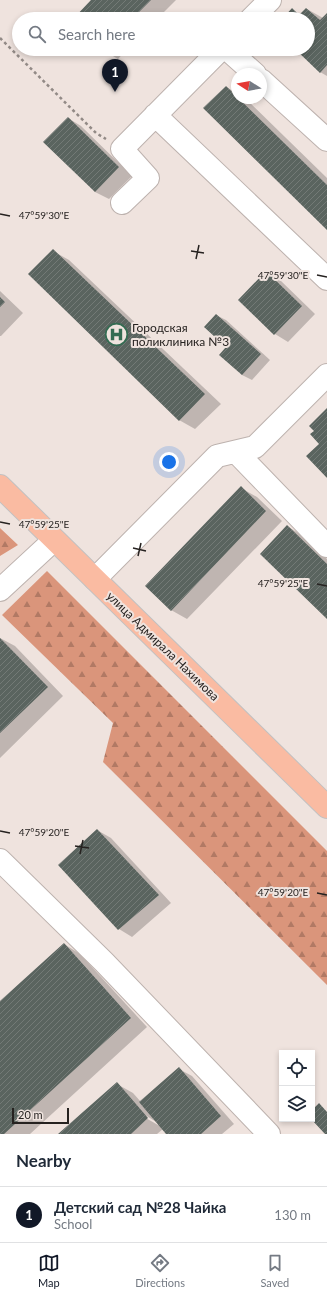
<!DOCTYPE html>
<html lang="en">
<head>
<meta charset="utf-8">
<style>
	:root { --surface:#fff; --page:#f6f6f7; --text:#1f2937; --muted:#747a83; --line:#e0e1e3; --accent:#111827 }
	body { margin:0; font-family:Lato,sans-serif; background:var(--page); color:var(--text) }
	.controls { position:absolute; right:12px; bottom:12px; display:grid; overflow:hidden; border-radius:0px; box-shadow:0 2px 6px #0003 }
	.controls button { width:36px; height:36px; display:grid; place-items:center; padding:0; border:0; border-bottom:1px solid var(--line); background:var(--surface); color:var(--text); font:20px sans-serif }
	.compass { position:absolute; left:231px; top:68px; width:36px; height:36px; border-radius:50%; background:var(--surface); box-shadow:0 2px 6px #0003; rotate:281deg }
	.scale { position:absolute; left:12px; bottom:10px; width:57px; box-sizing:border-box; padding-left:4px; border:2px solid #262220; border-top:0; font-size:11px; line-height:14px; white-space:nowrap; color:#262220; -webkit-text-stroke:3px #efe3de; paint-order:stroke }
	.you { position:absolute; left:169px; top:462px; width:14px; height:14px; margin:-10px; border:3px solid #fff; border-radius:50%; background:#1a73e8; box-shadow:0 0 0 6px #1a73e833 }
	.badge { display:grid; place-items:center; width:26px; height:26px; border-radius:50%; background:var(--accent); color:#fff; font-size:13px; font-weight:700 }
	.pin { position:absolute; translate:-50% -33px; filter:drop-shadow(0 1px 2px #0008) }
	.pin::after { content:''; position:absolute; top:21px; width:14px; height:12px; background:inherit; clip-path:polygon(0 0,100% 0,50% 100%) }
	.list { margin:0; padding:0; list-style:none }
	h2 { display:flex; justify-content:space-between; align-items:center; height:52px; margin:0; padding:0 16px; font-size:17px }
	h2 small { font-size:13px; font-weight:400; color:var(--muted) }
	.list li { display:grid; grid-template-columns:26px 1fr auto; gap:12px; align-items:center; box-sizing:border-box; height:56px; padding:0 16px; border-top:1px solid var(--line) }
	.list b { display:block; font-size:15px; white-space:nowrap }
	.list p { margin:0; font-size:13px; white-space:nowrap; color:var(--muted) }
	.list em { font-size:13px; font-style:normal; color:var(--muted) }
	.icon { flex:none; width:22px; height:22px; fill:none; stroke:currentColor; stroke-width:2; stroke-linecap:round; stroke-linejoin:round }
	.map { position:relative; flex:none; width:327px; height:1134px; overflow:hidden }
	.search { position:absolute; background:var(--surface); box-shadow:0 2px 6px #0003; left:12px; right:12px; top:12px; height:44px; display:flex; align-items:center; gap:10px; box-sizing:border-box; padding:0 14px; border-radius:22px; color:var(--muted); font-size:15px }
	.sheet { height:108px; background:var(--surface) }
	nav { display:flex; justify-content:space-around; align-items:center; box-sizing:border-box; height:56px; border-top:1px solid var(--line); background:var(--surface); font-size:11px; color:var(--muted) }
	nav a { display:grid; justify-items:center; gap:2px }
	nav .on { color:var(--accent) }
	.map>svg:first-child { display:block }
	.forest { fill:url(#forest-firs) }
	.shadow { fill:#0003; fill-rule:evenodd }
	.building { fill:url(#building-hatch) }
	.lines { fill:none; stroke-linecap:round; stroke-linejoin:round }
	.minor-casing { stroke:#bdb2ae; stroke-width:24 }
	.major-casing { stroke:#c2c1c1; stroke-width:24 }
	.path { stroke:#928a86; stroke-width:2.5; stroke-dasharray:3 3; stroke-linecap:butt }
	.minor { stroke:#fff; stroke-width:22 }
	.major { stroke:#fabba2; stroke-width:22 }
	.ticks { fill:none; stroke:#262220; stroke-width:1.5 }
	.labels { text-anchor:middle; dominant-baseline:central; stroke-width:4; stroke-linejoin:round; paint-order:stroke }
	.poi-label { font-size:12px; fill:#262220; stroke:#efe3de; text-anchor:start }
	.street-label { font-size:12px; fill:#262220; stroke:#efe3de }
	.ticks-label { font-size:10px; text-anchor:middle; fill:#262220; stroke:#efe3de; stroke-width:4; stroke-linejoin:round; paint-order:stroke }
</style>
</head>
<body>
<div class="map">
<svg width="327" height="1134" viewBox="0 0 327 1134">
	<defs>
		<pattern id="forest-firs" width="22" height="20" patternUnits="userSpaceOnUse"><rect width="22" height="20" fill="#da957b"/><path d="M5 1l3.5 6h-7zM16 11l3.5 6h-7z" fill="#b17964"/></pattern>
		<pattern id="building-hatch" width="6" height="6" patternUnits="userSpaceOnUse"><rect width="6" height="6" fill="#5a645f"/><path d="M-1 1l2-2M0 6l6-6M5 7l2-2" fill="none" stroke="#737a76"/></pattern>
	</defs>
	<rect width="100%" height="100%" fill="#efe3de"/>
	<path class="forest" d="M0,528l18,17 -18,11z
		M47,571l280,280v134l-224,-223 10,-39 -111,-108z"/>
	<path class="shadow" d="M92,0h84l-19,19h-82z
		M307,9l16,9 4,-4v62l-7,-4 -24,-23h12v-30h-24l9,-9 8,5z
		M101,49h26l-9,10z
		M226,87l11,6v5h8l82,80v50z
		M68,118l13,8 51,50 -23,23 -14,-7z
		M53,251l16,9 152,144 -26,25 -16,-9z
		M266,272l14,8 35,34 -27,28 -13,-8z
		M0,291l23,22 -22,23h-1z
		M216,315l10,5 44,40 -18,20 -10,-5 -15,-28z
		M241,488l16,9 25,24 -95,98 -16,-9z
		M287,526l16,10 24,23v59z
		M0,638l15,8 48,50 -63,62z
		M97,830l14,8 60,65 -39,34 -13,-8 -60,-64z
		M64,944l16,10 67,73 -117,107h-30v-132z
		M179,1069l13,7 42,48 -12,10h-54l-5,-5 -6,5h-97l57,-50 16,9 8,9zM145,1115l13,8v2l-14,-8z"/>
	<path class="building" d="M91,0h60l-19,19h-59z
		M292,8l7,7 7,-7 14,12 7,-7v52l-7,8 -25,-24h13v-30h-26z
		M226,86l101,99v45l-124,-122z
		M68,117l51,50 -24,25 -52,-50z
		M53,249l152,145 -26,27 -151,-147z
		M266,271l36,35 -28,29 -36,-35z
		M0,297l5,5 -5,5z
		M216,314l45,40 -19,21 -23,-20 7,-8 -22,-20z
		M327,408v70l-21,-22 13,-12 -9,-10 4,-3 -5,-5z
		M241,486l25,25 -95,100 -26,-25z
		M287,525l40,39v55l-67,-65z
		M0,638l48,49 -48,46z
		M97,829l62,66 -41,35 -60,-65z
		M64,943l67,75 -127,116h-4v-133z
		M179,1067l42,49 -20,18h-35l-27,-32z
		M117,1082l31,36 -17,16h-73z
		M319,1103l8,9v22h-2l-13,-14v-10z"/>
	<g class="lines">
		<defs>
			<path id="minor" d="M251,19l19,-19
				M227,49l28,25
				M261,80l66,60
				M155,115l172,164
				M122,203l26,-25 -26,-29 99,-100
				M236,452l91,94
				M95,579l122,-123 38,-9 72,-72
				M0,590l54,-50
				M0,860l104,102 165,172"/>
			<path id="major" d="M0,486l327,321"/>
		</defs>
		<use href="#minor" class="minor-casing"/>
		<use href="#major" class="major-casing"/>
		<path class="path" d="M0,38l96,95 10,6"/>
		<use href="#minor" class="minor"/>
		<use href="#major" class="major"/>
	</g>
	<path class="ticks" d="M0,214l10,2M191,251l13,2M196,259l3,-14M317,275l10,2M0,522l10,2M133,548l13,3M138,556l3,-13M317,584l10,2M0,831l10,2M75,846l14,2M80,854l3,-14M317,893l10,2"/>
	<defs>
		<symbol id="hospital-ring" viewBox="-11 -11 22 22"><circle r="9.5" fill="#efe3de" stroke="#346b52" stroke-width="1.5"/><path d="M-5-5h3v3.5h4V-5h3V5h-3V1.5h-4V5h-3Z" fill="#346b52"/></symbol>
	</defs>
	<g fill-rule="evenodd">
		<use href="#hospital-ring" x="104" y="322" width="25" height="25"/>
	</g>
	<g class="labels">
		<g class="poi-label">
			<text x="132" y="327">Городская<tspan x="132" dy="14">поликлиника №3</tspan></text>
		</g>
		<g class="street-label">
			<text transform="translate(163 646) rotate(44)">улица Адмирала Нахимова</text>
		</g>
	</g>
	<g class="ticks-label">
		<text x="44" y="219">47°59'30"E</text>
		<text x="283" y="279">47°59'30"E</text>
		<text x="44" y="528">47°59'25"E</text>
		<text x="283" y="587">47°59'25"E</text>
		<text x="44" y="836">47°59'20"E</text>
		<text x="283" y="896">47°59'20"E</text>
	</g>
</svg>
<div class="controls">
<button><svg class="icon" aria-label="locate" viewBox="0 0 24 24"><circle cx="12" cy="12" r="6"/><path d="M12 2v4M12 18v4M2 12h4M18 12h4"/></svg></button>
<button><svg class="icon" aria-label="layers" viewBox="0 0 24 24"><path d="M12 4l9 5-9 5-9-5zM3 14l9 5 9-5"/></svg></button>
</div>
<svg class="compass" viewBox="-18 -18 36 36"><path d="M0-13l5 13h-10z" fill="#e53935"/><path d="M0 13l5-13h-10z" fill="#747a83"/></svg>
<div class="scale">20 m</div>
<div class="you"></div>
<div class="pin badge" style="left:115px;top:92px">1</div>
<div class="search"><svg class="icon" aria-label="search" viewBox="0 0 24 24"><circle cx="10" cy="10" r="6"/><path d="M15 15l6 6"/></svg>Search here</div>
</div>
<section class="sheet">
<h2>Nearby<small></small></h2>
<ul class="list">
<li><span class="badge">1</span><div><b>Детский сад №28 Чайка</b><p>School</p></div><em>130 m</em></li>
</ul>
</section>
<nav>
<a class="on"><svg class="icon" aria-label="map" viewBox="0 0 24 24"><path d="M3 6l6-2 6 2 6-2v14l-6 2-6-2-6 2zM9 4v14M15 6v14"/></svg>Map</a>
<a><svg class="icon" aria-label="directions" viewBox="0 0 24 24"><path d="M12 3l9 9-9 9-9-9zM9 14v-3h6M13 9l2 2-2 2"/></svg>Directions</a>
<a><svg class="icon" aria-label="saved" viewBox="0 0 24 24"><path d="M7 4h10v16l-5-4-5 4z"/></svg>Saved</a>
</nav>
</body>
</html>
